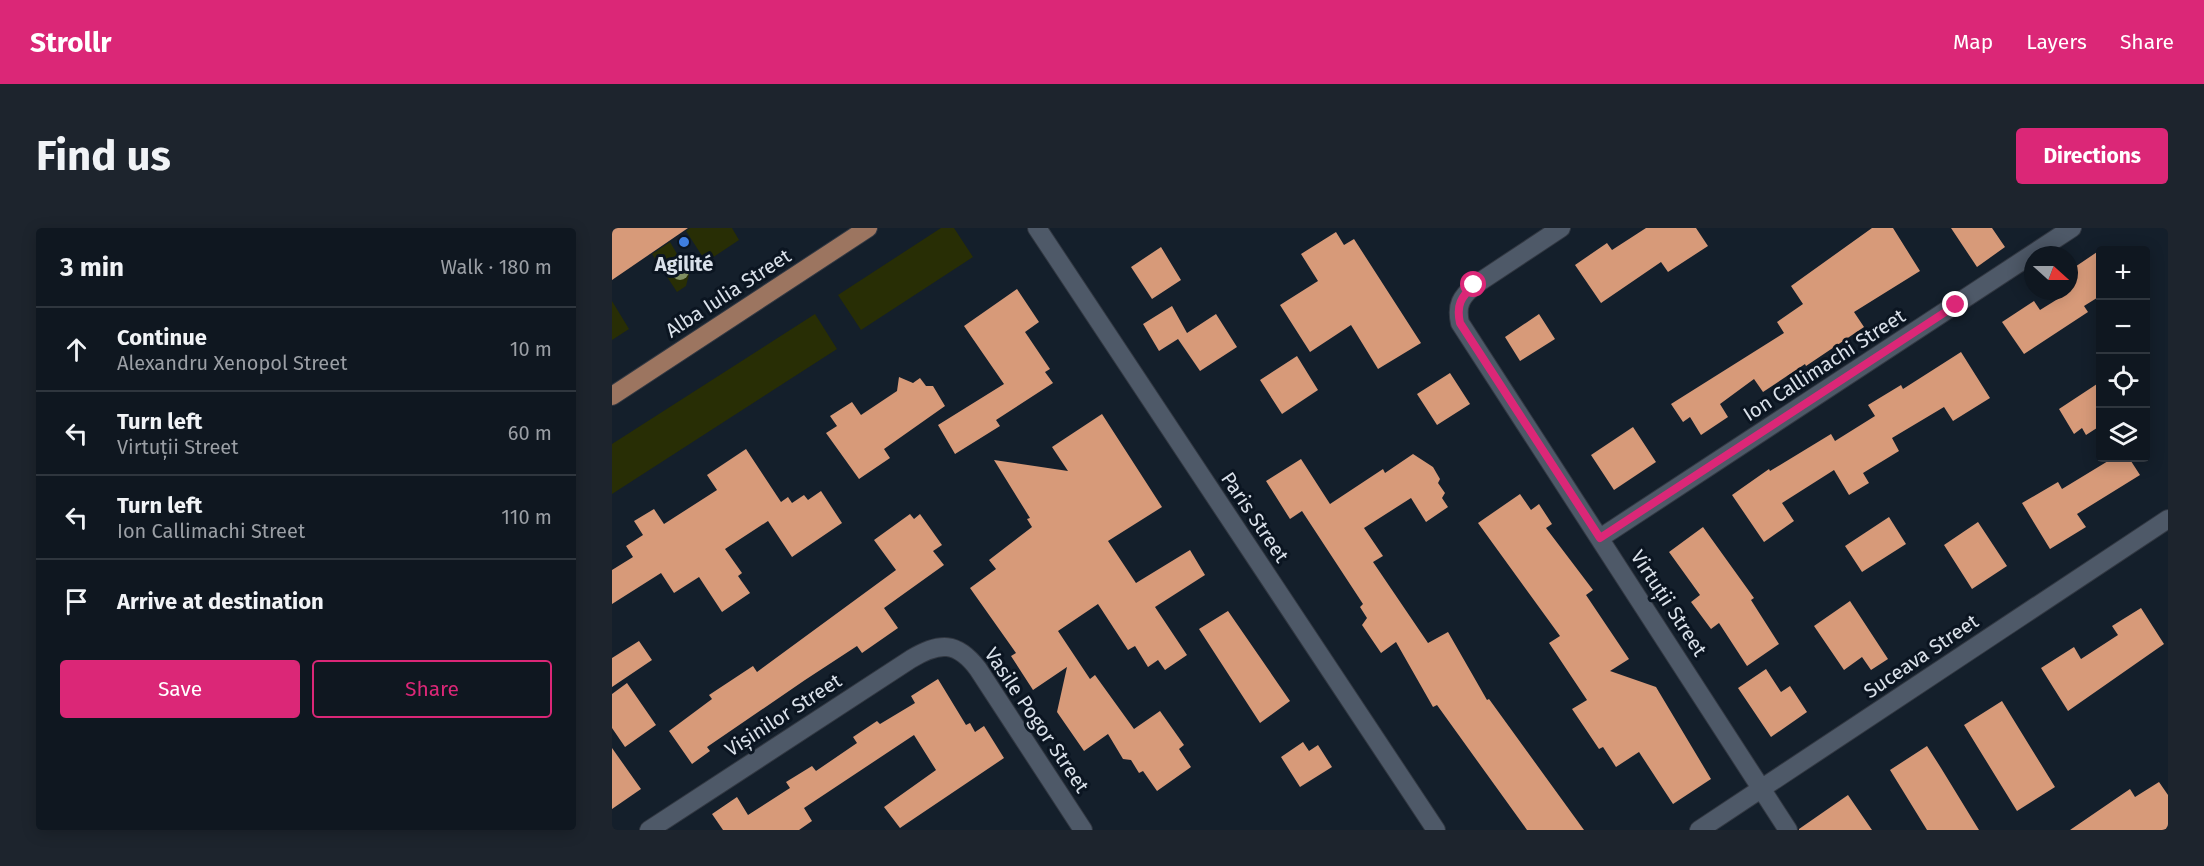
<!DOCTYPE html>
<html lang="en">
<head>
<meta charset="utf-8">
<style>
	:root { --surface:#0f1720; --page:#1d242d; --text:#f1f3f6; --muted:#9b9fa5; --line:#2f363e; --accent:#db2777 }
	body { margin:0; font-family:"Fira Sans",sans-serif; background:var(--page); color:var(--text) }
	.controls { position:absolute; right:18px; top:18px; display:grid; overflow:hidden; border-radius:6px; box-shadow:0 3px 15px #0003 }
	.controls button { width:54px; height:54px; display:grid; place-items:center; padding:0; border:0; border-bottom:2px solid var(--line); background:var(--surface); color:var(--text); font:30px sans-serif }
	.compass { position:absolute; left:1412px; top:18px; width:54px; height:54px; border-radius:50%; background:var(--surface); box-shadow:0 3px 15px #0003; rotate:111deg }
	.stop { position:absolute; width:18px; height:18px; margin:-14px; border:4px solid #db2777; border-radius:50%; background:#fff }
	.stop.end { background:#db2777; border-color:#fff; box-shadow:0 2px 6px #0008 }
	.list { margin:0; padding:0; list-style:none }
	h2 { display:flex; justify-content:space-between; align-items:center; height:78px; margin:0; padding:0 24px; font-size:26px }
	h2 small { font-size:20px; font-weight:400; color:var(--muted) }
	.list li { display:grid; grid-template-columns:39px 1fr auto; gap:18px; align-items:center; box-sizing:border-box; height:84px; padding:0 24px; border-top:2px solid var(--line) }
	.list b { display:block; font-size:22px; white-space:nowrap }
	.list p { margin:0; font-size:20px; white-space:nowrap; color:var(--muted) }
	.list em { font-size:20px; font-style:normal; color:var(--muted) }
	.actions { display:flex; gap:12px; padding:18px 24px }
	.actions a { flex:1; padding:14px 0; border:2px solid var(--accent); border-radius:6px; text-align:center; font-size:21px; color:var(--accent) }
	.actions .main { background:var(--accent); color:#fff }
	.icon { flex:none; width:33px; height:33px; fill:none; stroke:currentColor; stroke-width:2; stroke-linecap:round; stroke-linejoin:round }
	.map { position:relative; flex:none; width:1556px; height:602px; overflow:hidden; border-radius:6px }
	header { display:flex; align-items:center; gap:36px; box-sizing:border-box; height:84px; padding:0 30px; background:var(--accent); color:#fff }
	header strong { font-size:28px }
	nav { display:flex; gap:33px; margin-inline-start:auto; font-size:21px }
	.intro { display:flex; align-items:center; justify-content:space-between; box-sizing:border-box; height:144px; padding:0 36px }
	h1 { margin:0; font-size:42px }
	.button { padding:15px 27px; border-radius:6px; background:var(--accent); color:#fff; font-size:21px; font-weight:700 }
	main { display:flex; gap:36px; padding:0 36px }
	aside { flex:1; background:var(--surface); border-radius:6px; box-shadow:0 3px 15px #0003 }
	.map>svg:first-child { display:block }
	.green { fill:#282e05 }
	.building { fill:#d79a79 }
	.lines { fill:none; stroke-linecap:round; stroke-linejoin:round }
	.minor-casing { stroke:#323842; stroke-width:20 }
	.tertiary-casing { stroke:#323842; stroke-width:20 }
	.primary-casing { stroke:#323842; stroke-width:20 }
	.minor { stroke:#4e5968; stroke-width:18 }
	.tertiary { stroke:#4e5968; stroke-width:18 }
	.primary { stroke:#9c7560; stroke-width:18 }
	.tree { fill:#808f62 }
	.route { stroke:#db2777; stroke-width:8 }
	.shop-dot { fill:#3f7fe0; stroke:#0b1521; stroke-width:2 }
	.labels { text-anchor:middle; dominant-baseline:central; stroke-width:6; stroke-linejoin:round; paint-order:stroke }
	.poi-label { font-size:20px; font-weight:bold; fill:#dae1ea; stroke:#0b1521 }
	.street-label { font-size:20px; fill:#dae1ea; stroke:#0b1521 }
</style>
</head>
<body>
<header>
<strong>Strollr</strong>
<nav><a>Map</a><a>Layers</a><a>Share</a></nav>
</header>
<div class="intro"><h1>Find us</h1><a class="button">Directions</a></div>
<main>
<aside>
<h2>3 min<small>Walk · 180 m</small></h2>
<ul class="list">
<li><svg class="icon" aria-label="ahead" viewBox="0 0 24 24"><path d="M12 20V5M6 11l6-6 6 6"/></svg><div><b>Continue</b><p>Alexandru Xenopol Street</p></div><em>10 m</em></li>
<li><svg class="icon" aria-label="left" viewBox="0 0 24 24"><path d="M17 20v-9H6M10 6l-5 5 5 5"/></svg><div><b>Turn left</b><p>Virtuții Street</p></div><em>60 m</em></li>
<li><svg class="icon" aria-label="left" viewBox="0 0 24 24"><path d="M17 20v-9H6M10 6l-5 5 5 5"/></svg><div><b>Turn left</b><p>Ion Callimachi Street</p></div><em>110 m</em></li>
<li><svg class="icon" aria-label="arrive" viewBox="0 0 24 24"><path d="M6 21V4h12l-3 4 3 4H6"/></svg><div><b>Arrive at destination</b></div></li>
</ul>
<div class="actions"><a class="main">Save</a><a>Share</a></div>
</aside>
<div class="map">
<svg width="1556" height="602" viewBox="0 0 1556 602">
	<rect width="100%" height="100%" fill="#141f2b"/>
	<path class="green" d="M78,0h42l7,12 -33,22 -20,-31z
		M329,0h13l19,29 -112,73 -23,-35z
		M58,14l19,32 -3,12 -9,6 -25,-38z
		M0,73l17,28 -17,11z
		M203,86l22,35 -225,145v-50z"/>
	<path class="building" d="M0,0h76l-76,52z
		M1034,0h50l12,18 -40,26 -7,-10 -60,41 -26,-38 32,-22 5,7z
		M1260,0h21l27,43 -66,41 10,15 -58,39 -1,-2 -42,28 -9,-13 -34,25 8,13 -27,18 -11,-18 -7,5 -12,-18 113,-71 -7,-11 26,-18 -12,-18z
		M1339,0h41l13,19 -28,20z
		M724,4l8,13 10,-6 67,104 -43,26 -27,-44 -41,27 -30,-47 38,-24 -17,-27z
		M549,19l20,33 -29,19 -21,-32z
		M1488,22v46l-16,10 4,6 -64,42 -22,-32 32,-21 6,9 29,-18v-21z
		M405,61l22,33 -14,10 25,37 -5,3 8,11 -57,37 4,6 -45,28 -17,-29 66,-41 -40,-58z
		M560,78l15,27 29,-19 21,33 -37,24 -22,-32 -19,12 -16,-27z
		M927,86l16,25 -35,22 -15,-24z
		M1349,124l29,46 -37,23 -9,-14 -52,31 7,13 -36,22 6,10 -20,12 -15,-25 -52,33 12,18 -30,21 -32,-47 37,-26 1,2 61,-37 4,7 40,-25 -7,-11 33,-20 2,4z
		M685,128l21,34 -36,24 -22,-34z
		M838,145l20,31 -33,21 -20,-31z
		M287,149l14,6 7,-5 6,8h7l12,20 -61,43 6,9 -31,21 -33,-46 11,-7 -7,-10 22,-14 9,13 36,-24z
		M1488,154v44l-14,9 -4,-7 -8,6 -15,-25z
		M490,186l60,93 -54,34 28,42 54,-33 15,25 -50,32 32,48 -22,15 -7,-10 -10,7 -13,-21 -7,4 -30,-46 -40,27 32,48 5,-4 39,54 26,-18 24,34 -5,4 12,18 -34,24 -14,-20 -4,2 -8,-13 -8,-1 -15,-25 -24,17 -27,-39 10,-45 -34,23 -22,-34 5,-3 -46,-65 26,-19 -7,-9 43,-33 -5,-8 3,-1 -36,-58 74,11 -16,-24z
		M1021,199l23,35 -42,28 -23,-35z
		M134,221l35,53 7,-5 4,6 12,-8 4,5 13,-9 21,32 -50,34 -24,-36 -43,28 17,24 -4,3 12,17 -28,19 -23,-35 -25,16 -13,-20 -49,31v-34l21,-13 -7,-11 17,-11 -9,-14 20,-12 10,15 53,-34 -10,-15z
		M801,226l20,13 7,12 -2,4 7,10 -3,5 6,9 -22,15 -15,-24 -47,30 19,28 -10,6 55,81 20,-11 39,68 2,-1 95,131h-57l-90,-125 -4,2 -37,-65 -15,11 -19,-28 5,-7 -7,-11 3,-3 -61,-93 -12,8 -24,-38 35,-22 29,45 53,-35 2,4z
		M1501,230h16l11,17 -63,39 9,13 -36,22 -28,-46 36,-21 4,7z
		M908,266l11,16 8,-6 13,20 -6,4 47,62 -7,5 43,64 -19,12 46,16 55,92 -38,25 -34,-52 -23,15 -13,-20 -4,2 -27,-40 15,-9 -38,-57 11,-7 -82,-113z
		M298,286l4,5 6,-5 22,31 -9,6 11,14 -60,43 14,20 -36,25 -5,-7 -52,34 -98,67 3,4 -18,13 -23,-33 43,-32 -3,-4 44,-29 4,6 139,-102 -22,-30z
		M1277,289l17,27 -44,28 -17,-26z
		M1366,294l29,44 -35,23 -28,-44z
		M1091,299l51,71 -3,2 28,44 -32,22 -28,-43 -8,6 -20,-27 9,-7 -31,-43z
		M1238,373l38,58 -17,11 -9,-13 -18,13 -30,-44z
		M1529,380l23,36 -96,67 -27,-43 33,-21 7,12 37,-24 -6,-9z
		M616,383l62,90 -30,22 -61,-94z
		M27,413l13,19 -40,27v-29z
		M1154,441l15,23 9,-6 17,26 -36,25 -33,-49z
		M326,451l28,46 4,-2 5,9 9,-6 20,32 -104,70 -16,-21 52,-37 -22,-35 -110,73 8,13 -13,9h-76l-11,-16 25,-17 11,18 42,-27 -4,-6 26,-16 4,5 41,-28 -4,-6 24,-16 3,3 35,-21 -4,-7z
		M15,455l29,42 -31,22 -13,-19v-34z
		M1390,473l53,86 -38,24 -53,-86z
		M691,514l6,9 9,-6 14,22 -32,20 -19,-30z
		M1315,518l14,22 38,62h-52l-24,-39 -13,-21z
		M0,520l29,41 -29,20z
		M1547,554l9,13v35h-98l60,-41 5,8z
		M1236,567l24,35h-73v-1z"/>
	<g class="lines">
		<defs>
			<path id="minor" d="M949,0l-86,57c-14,12 -19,20 -15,38l328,507
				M988,310l472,-310
				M37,602l262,-171c28,-17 46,-18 67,10l105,161
				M1087,602l469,-311"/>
			<path id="tertiary" d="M425,0l399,602"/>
			<path id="primary" d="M0,168l256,-168"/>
		</defs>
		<use href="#minor" class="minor-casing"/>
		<use href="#tertiary" class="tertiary-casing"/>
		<use href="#primary" class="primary-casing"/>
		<use href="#minor" class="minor"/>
		<use href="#tertiary" class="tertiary"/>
		<use href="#primary" class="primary"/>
	</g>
	<circle class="tree" cx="68" cy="43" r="9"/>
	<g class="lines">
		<path class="route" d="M862,57c-13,12 -18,20 -14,38l140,215 356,-233"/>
	</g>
	<circle class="shop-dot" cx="72" cy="14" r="6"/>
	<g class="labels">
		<g class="poi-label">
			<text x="72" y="36">Agilité</text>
		</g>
		<g class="street-label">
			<text transform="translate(116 65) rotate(-33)">Alba Iulia Street</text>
			<text transform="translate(1212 137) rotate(-33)">Ion Callimachi Street</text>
			<text transform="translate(643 289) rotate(56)">Paris Street</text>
			<text transform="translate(1057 375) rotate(57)">Virtuții Street</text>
			<text transform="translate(1309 428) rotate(-34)">Suceava Street</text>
			<text transform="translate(171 487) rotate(-33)">Vișinilor Street</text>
			<text transform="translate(425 492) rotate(56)">Vasile Pogor Street</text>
		</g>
	</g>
</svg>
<div class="controls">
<button>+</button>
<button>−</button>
<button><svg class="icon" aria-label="locate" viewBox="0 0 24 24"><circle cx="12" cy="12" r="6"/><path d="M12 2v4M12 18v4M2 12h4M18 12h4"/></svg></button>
<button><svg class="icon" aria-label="layers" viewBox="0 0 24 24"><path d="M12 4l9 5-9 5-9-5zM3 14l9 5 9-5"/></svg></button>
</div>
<svg class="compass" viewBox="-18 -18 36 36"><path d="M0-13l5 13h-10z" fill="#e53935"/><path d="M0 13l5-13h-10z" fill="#9b9fa5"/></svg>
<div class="stop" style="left:862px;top:57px"></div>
<div class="stop end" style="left:1344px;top:77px"></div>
</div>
</main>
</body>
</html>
